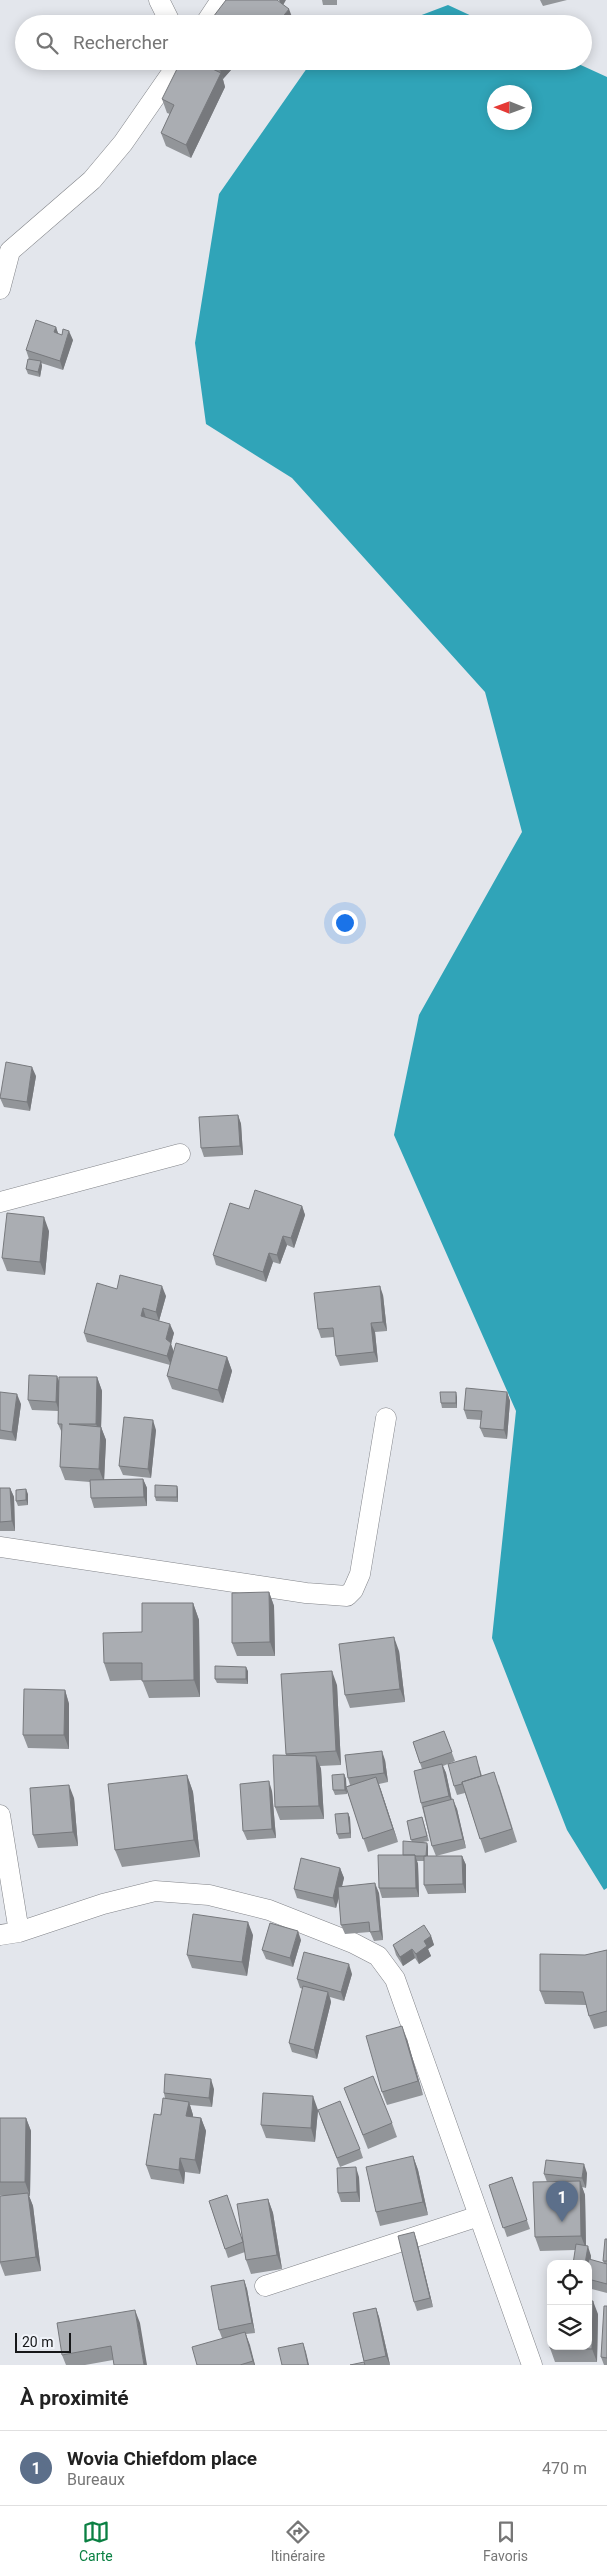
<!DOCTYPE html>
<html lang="fr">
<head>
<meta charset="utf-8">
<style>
	:root { --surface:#fff; --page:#f6f6f6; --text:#222; --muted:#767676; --line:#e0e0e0; --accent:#0b8043 }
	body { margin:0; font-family:Roboto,sans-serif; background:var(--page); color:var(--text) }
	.controls { position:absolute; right:15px; bottom:15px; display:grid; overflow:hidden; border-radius:10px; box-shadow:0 2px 12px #0003 }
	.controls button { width:45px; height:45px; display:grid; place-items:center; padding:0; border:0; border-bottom:1px solid var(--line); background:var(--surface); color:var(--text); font:25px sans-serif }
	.compass { position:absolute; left:487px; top:85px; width:45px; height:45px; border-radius:50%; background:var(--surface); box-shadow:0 2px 12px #0003; rotate:271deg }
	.scale { position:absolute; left:15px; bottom:12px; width:56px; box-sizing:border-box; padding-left:5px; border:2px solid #161719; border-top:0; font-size:14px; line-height:18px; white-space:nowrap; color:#161719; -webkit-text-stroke:4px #f0f3f9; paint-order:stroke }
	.you { position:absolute; left:344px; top:922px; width:18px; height:18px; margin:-12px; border:4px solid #fff; border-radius:50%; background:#1a73e8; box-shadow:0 0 0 8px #1a73e833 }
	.badge { display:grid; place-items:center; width:32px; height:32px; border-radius:50%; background:var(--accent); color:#fff; font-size:16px; font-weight:700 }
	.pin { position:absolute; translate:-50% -41px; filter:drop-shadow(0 1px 2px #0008) }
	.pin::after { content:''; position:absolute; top:26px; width:18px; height:15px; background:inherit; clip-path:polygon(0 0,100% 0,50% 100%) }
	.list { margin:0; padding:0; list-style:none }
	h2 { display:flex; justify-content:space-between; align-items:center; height:65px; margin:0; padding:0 20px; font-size:21px }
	h2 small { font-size:16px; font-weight:400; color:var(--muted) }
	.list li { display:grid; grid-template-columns:32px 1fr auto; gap:15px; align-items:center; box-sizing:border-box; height:75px; padding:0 20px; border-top:1px solid var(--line) }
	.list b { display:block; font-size:19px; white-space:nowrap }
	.list p { margin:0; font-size:16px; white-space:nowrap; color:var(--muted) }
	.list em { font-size:16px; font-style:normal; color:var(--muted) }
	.icon { flex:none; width:28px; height:28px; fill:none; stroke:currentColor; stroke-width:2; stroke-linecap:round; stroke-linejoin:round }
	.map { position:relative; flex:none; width:607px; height:2365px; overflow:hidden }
	.search { position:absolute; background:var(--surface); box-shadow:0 2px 12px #0003; left:15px; right:15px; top:15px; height:55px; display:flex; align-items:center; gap:12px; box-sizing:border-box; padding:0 18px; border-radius:28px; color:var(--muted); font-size:19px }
	.sheet { height:140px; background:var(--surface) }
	nav { display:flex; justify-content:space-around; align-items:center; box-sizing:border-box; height:70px; border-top:1px solid var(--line); background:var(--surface); font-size:14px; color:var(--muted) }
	nav a { display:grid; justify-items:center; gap:2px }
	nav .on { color:var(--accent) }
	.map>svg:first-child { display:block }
	.water { fill:#30a4b8; fill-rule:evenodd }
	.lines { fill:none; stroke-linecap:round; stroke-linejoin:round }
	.minor-casing { stroke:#828489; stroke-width:21 }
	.minor { stroke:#fff; stroke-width:20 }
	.wall { fill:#929599 }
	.shaded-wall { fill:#77797d }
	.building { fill:#aaadb2; stroke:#77797d }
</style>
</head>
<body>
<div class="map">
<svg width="607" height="2365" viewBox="0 0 607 2365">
	<rect width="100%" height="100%" fill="#e3e6ec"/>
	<path class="water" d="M448,5l41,19h-91z
		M312,61h260l35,16v1811l-3,2 -37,-60 -75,-192 24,-227 -122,-276 25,-120 103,-183 -37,-140 -193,-214 -86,-54 -11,-81 24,-149zM494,92h30v30h-30z"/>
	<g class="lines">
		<defs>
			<path id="minor" d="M159,0l12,24
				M205,24l16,-24
				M0,289l10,-38 82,-71 31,-37 57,-82
				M0,1202l180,-48
				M0,1547l306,46 41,3 6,-6 7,-16 26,-156
				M0,1815l19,117
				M0,1935l19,-3 84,-28 52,-13 54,4 60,15 84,33 25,13 17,23 137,386
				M265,2286l214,-70"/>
		</defs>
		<use href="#minor" class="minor-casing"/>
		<use href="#minor" class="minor"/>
	</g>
	<path class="wall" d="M322,0h15v5h-14z
		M540,0h27l-24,6z
		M203,61h36l-16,18 2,8 -34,71 -25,-12 -5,-13 9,-19 -3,-1 -5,-14 49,-30z
		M56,327l2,7 15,6 -10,30 -22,-7 1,3 -2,11 -12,-3 -2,-5 3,-10 -3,-9z
		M36,1076l-6,35 -26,-4 -4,-9z
		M238,1115l3,9 2,31 -39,2 -3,-9z
		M302,1206l3,9 -11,33 -7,-3 -7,19 -7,-2 -7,20 -50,-17 -3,-10 36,-46z
		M49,1231l-4,44 -38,-4 -5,-13z
		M117,1289l49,7 -7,25 15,12 -3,11 2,7 54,6 5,14 -9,32 -51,-14 -5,-13 3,-11 -83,-23 -3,-9z
		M383,1295l4,36 -12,1 3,30 -38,4 -4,-10 -2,-19 -13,1 -3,-9z
		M97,1377l5,14 -1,36 5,13 -2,40 39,-1 4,9v18l-53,2 -3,-10 -1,-16 -25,-2 -5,-13 2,-34 -4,-9v-13l-26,-1 -4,-10 31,-19z
		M0,1392l21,12 -5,37 -16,-2z
		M507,1392l3,9 -3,38 -23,-2 -4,-9 1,-8 -14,-1 -3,-9z
		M457,1397v11h-15l-1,-5z
		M156,1430l-5,48 -28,-3 -4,-9z
		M177,1486l1,5v11l-22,-1 -1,-4z
		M0,1488h10l4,9 1,34h-15z
		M28,1494v11l-10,1 -2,-5z
		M269,1592l5,14 1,50h-38l-5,-13z
		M193,1603l6,17 1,77 -51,1 -7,-18 -32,1 -6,-18 38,-31z
		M399,1651l6,51 -55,6 -5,-13z
		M248,1671v13l-31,-1 -2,-4z
		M337,1685l4,80 -21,1 1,3 3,50 -44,1 -5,-13 11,-53z
		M65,1690l4,14v45l-41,-1 -5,-13z
		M444,1731l11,30 -12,5 3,7 6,27 5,9 9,39 -30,8 -4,-10 -11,-43 1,-34 -9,-27z
		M385,1760l3,22 -9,2 19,58 -30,10 -22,-64 1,6 -12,1 -2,-5 11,-16 2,5v8l4,-2 -2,-7z
		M479,1766l3,10 17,9 18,57 -32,11 -20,-60 -8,2 -3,-9z
		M187,1775l6,17 7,65 -78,10 -7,-17z
		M272,1791l4,47 -29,2 -4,-9z
		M74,1798l4,48 -40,2 -5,-13z
		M348,1813l2,5 1,20 -12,1 -2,-5z
		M422,1817l7,24 -6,1 4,1 1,4v9h34l4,9v28l-38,1 -4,-9v-24h-7l1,3 1,33 -37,1 -3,-10 33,-46 -5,-21z
		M340,1868l4,10 -2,9 37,6 4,47 -9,1 -4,-9 -25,2 -4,-9 -2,-28 -3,11 -39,-10 -3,-9z
		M253,1935l-6,41 -55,-8 -5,-13z
		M431,1936l3,9 -6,4 3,7 -12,8 -4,-6 -12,8 -7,-11 -3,-10z
		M301,1940l-8,27 -27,-8 -4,-9z
		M607,1950v76l-13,3 -5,-13 -3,-11 -41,-1 -5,-13 45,-36z
		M352,1974l-8,27 -14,-4 1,5 -14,57 -25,-7 -3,-9 14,-54 -3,-1 -3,-9z
		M407,2039l16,56 -36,10 -5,-13z
		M344,2088l48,35 5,14 -29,12z
		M214,2089l-2,18 -22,-2 3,10v2l8,1 5,13 -6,43 -15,-2 -1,12 -33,-5 -5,-14 19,-67 -1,-5z
		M318,2110l-3,32 -49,-4 -5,-13z
		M0,2118h26l5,13 -1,65h-1l4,10 8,65 -36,5 -5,-13v-67l5,-1h-5z
		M321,2119l39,30 3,9 -23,9z
		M413,2156l5,14 10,45 -48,11 -4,-14z
		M587,2173l-1,15 -4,-1 3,8 1,51 5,10v4l13,3 -1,-2 4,-22v54l-19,-5v-24l-13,-14 -35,1 -5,-14 12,-55 -3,-8z
		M359,2177l1,25h-19l-3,-9z
		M512,2177l18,52 -23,8 -18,-52z
		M268,2199l5,14 9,56 -31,5 -5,-14 -1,-8 -17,6 -19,-57 34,38z
		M417,2241l16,66 -16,4 -3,-9z
		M244,2280l3,9 8,44 -9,1 9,31h-58l25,-27 -3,-8z
		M607,2306v59h-3l-3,-8z
		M376,2308l3,9 11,48h-40l14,-2 -11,-50z
		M598,2314l-1,48h-42l-5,-14z
		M140,2323l-27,37 -28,5h-19l-4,-10z"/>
	<path class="shaded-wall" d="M279,0h7l-4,7z
		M289,9l5,13 -2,2h-15z
		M228,61h11l-16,18 -3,-9z
		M221,73l4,14 -34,71 -5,-13z
		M56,327l3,9 -5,-4z
		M69,331l4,9 -10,30 -3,-9z
		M41,361l1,5 -2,11 -2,-5z
		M32,1067l4,9 -6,35 -3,-9z
		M238,1115l3,9 2,31 -3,-9z
		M302,1206l3,9 -11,33 -3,-10z
		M44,1217l5,14 -4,44 -5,-13z
		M283,1236l4,9 -7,19 -3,-9z
		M269,1253l4,9 -7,20 -3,-10z
		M162,1286l4,10 -7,25 -3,-9z
		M380,1286l3,9 4,36 -4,-9z
		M143,1308l3,10 -5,-2z
		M371,1323l4,9 3,30 -4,-10z
		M170,1324l4,9 -3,11 3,8 -3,13 -4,-9 -1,-17z
		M227,1357l5,14 -9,32 -5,-13z
		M57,1376l4,10 -2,25 -3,-9z
		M97,1377l5,14 -1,40v-4l5,13 -2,42 -5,-13 2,-32 -5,-13z
		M456,1392l1,5v11l-1,-5z
		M507,1392l3,9 -3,38 -3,-9z
		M17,1394l4,10 -5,37 -4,-9z
		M153,1420l3,10 -5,48 -3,-9z
		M143,1479l4,9v18l-3,-9z
		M177,1486l1,5v11l-1,-5z
		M10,1488l4,9 1,34 -3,-10z
		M26,1489l2,5v11l-2,-5z
		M269,1592l5,14 1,50 -5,-14z
		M193,1603l6,17 1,77 -6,-17z
		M394,1637l5,14 6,51 -5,-13z
		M246,1667l2,4v13l-2,-5z
		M332,1671l5,14 4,80 -5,-14z
		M65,1690l4,14v45l-5,-14z
		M382,1751l3,9 3,22 -4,-9z
		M316,1756l5,13 3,50 -5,-13z
		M442,1764l4,9 7,33 -4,-10z
		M344,1774l2,5 1,15 -2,-4z
		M187,1775l6,17 7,65 -6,-17z
		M376,1777l5,13 17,52 -5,-13z
		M269,1781l3,10 4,47 -4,-9z
		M69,1785l5,13 4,48 -5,-14z
		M453,1799l4,10 9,39 -3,-9z
		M348,1813l2,5 1,20 -1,-5z
		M427,1843l1,4v14l-2,-4z
		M415,1855l3,9 1,33 -3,-9z
		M462,1856l4,9v28l-3,-9z
		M340,1868l4,10 -8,30 -3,-10z
		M375,1883l4,10 4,47 -3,-9z
		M248,1922l5,13 -6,41 -5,-14z
		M298,1931l3,9 -8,27 -3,-9z
		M431,1936l3,9 -6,4 3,7 -12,8 -3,-10 8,-13z
		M412,1949l3,9 -12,8 -3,-9z
		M349,1964l3,10 -8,27 -3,-9z
		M328,1992l3,10 -14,57 -3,-9z
		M402,2026l5,13 16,56 -5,-14z
		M211,2079l3,10 -2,18 -3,-9z
		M313,2096l5,14 -3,32 -4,-14z
		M189,2102l4,13 -2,14 -5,-13z
		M26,2118l5,13 -1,65 -5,-14z
		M201,2118l5,13 -6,43 -5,-14z
		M413,2156l5,14 10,45 -5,-13z
		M180,2158l5,14 -1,12 -5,-14z
		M584,2164l3,9 -1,15 -4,-10z
		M356,2167l3,10 1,25 -3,-10z
		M580,2181l5,14 1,54 -5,-13z
		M28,2193l5,13 8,65 -5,-14z
		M268,2199l5,14 9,56 -5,-14z
		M414,2232l3,9 16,66 -3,-9z
		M588,2246l3,10 -3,17v-9h-3z
		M244,2280l3,9 8,44 -3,-10z
		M593,2301l5,13 -1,48 -5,-13z
		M376,2308l3,9 11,48 -4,-9z
		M135,2310l5,13 7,42h-3z
		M245,2332l5,13 5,20h-1l-1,-4z
		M303,2343l3,9 3,13h-1z"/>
	<path class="building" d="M226,0h51l12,9 -12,15h-64l-3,-3z
		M181,61h15l25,12 -35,72 -25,-12 13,-28 -12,-6z
		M210,61h18l-8,9z
		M36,320l20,7 -2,5 8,3 1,-6 6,2 -9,30 -34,-11z
		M28,359l13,2 -3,11 -12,-3z
		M6,1062l26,5 -5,35 -27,-4z
		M238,1115l2,31 -39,2 -2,-31z
		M255,1190l47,16 -11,32 -8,-2 -6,19 -8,-2 -6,19 -50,-17 17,-52 19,6z
		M7,1213l37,4 -4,45 -38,-4z
		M120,1275l42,11 -6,26 -13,-4 -2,8 29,8 -4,15 5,4 -4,13 -83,-23 13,-50 20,6z
		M380,1286l3,36 -12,1 3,29 -38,4 -3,-28 -15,1 -4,-36z
		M176,1343l51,14 -9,33 -51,-14z
		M29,1375l28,1 -1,26 -28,-2z
		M59,1377h38l-1,47h-27l32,3 -2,42 -39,-2 2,-43h-4z
		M466,1388l41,4 -3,38 -24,-2 2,-17 -18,-1z
		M0,1392l17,2 -5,38 -12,-2z
		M440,1392h16v11h-15z
		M124,1417l29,3 -5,49 -29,-3z
		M143,1479l1,18 -53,1 -1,-18z
		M155,1485l22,1v11h-22z
		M0,1488h10l2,33 -12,1z
		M26,1489v11l-10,1v-11z
		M269,1592l1,50 -38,1v-50z
		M142,1603h51l1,77 -52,1v-18h-38l-1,-30 39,-1z
		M394,1637l6,52 -55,6 -6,-51z
		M215,1666l31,1v12h-31z
		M332,1671l4,80 -50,3 -5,-80z
		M24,1689l41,1 -1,45h-41z
		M444,1731l8,21 -32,11 -7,-21z
		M382,1751l2,22 -36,5 -3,-23z
		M273,1755l43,1 3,50 -44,1z
		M476,1756l5,20 -19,6v2l-8,2 -6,-22z
		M442,1764l7,32 -28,7 -7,-32z
		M494,1772l18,57 -32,10 -18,-57z
		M344,1774l1,16h-12l-1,-15z
		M187,1775l7,65 -79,10 -7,-66z
		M376,1777l17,52 -30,10 -17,-52z
		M269,1781l3,48 -29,2 -3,-47z
		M69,1785l4,47 -40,3 -3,-47z
		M453,1799l10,40 -31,7 -9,-39z
		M348,1813l2,20 -13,1 -2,-20z
		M422,1817l5,19 -16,4 -4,-19z
		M403,1841l24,2 -1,13h-11v-1h-12z
		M378,1855h37l1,33h-37z
		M424,1856h38l1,28 -39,1z
		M301,1858l39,10 -7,30 -39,-9z
		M375,1883l5,48 -10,1 -1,-10 -28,3 -3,-38z
		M193,1914l55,8 -6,40 -55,-7z
		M270,1923l28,8 -8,27 -28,-8z
		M424,1925l7,11 -7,5 3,5 -11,8 -4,-5 -12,8 -7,-12z
		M607,1950v61l-18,5 -6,-24 -43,-1v-37l45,1z
		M304,1952l45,12 -8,28 -44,-13z
		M303,1986l25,6 -14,58 -25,-7z
		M402,2026l16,55 -36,11 -16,-56z
		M165,2074l46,5 -2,19 -45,-5z
		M373,2076l19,47 -29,12 -19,-47z
		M263,2093l50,3 -2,32 -50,-3z
		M163,2098l26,4 -3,14 15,2 -6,42 -15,-2 -1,12 -33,-5 8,-51 7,1z
		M340,2101l20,48 -23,9 -19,-48z
		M0,2118h26l-1,64h-25z
		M413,2156l10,46 -47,10 -10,-45z
		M546,2160l38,4 -2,14 -38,-4z
		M356,2167l1,25 -19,1 -1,-25z
		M512,2177l15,43 -24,8 -14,-43z
		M580,2181l1,55 -46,1 -2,-55z
		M28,2193l8,64 -36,5v-66z
		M227,2195l16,47 -18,7 -16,-48z
		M268,2199l9,56 -31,5 -9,-56z
		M414,2232l16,66 -16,4 -16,-66z
		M605,2239h2v22h-4z
		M576,2244l12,2 -3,18h-12z
		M589,2259l18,5v20l-19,-5v-15z
		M244,2280l8,43 -33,7 -8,-44z
		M588,2301h5l-1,48 -42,-1 1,-35v33h37z
		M604,2306h3v52l-6,-1z
		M376,2308l10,48 -22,5 -11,-48z
		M135,2310l9,55h-30l-3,-19 -49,9 -5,-32z
		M245,2332l8,29 -13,4h-43l-5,-18z
		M303,2343l5,22h-26l-4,-17z
		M364,2362l1,3h-15z"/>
</svg>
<div class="controls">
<button><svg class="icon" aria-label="locate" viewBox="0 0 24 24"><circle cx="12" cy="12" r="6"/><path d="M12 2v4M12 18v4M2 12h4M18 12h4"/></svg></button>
<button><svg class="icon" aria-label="layers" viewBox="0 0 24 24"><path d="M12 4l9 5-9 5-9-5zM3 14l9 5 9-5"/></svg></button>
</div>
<svg class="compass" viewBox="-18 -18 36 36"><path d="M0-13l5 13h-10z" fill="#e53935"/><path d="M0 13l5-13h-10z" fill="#767676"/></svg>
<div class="scale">20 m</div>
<div class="you"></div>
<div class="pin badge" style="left:562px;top:2222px;background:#5c6f8a">1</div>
<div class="search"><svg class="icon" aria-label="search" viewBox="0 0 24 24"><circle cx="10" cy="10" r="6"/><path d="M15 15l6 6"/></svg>Rechercher</div>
</div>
<section class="sheet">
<h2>À proximité<small></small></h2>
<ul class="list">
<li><span class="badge" style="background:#5c6f8a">1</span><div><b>Wovia Chiefdom place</b><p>Bureaux</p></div><em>470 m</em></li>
</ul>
</section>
<nav>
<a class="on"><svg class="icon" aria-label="map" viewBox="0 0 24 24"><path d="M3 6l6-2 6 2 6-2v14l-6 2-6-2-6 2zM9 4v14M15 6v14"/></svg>Carte</a>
<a><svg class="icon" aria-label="directions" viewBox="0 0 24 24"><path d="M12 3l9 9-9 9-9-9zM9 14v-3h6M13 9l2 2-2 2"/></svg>Itinéraire</a>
<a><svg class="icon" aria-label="saved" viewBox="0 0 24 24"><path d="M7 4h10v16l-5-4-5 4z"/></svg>Favoris</a>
</nav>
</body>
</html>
